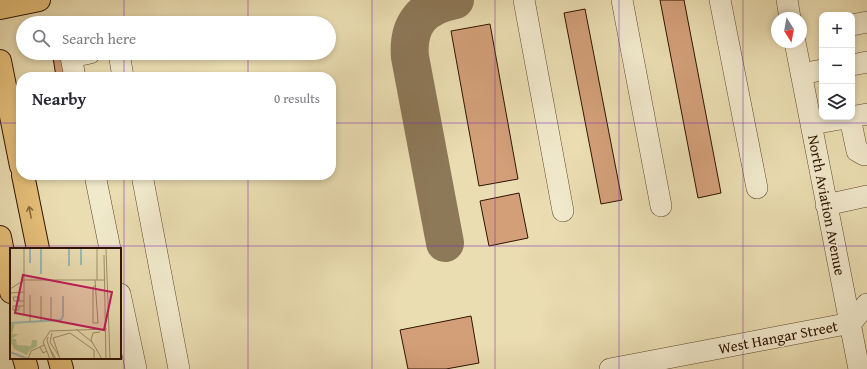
<!DOCTYPE html>
<html lang="en">
<head>
<meta charset="utf-8">
<style>
	:root { --surface:#fff; --page:#f2f2f3; --text:#2b2b33; --muted:#7c7c81; --line:#e1e1e2 }
	body { margin:0; font-family:"Gentium Book Plus",serif; background:var(--page); color:var(--text) }
	.controls { position:absolute; right:12px; top:12px; display:grid; overflow:hidden; border-radius:8px; box-shadow:0 2px 6px #0003 }
	.controls button { width:36px; height:36px; display:grid; place-items:center; padding:0; border:0; border-bottom:1px solid var(--line); background:var(--surface); color:var(--text); font:20px sans-serif }
	.compass { position:absolute; left:771px; top:12px; width:36px; height:36px; border-radius:50%; background:var(--surface); box-shadow:0 2px 6px #0003; rotate:169deg }
	.list { margin:0; padding:0; list-style:none }
	h2 { display:flex; justify-content:space-between; align-items:center; height:52px; margin:0; padding:0 16px; font-size:17px }
	h2 small { font-size:13px; font-weight:400; color:var(--muted) }
	.icon { flex:none; width:22px; height:22px; fill:none; stroke:currentColor; stroke-width:2; stroke-linecap:round; stroke-linejoin:round }
	.map { position:relative; flex:none; width:867px; height:369px; overflow:hidden }
	.search { position:absolute; background:var(--surface); box-shadow:0 2px 6px #0003; left:16px; top:16px; width:320px; height:44px; display:flex; align-items:center; gap:10px; box-sizing:border-box; padding:0 14px; border-radius:22px; color:var(--muted); font-size:15px }
	.panel { position:absolute; background:var(--surface); box-shadow:0 2px 6px #0003; left:16px; top:72px; width:320px; height:108px; border-radius:16px }
	.map>svg:first-child { display:block }
	.lines { fill:none; stroke-linecap:round; stroke-linejoin:round }
	.taxiway { stroke:#8d7858; stroke-width:38 }
	.building { fill:#d29f79; stroke:#301400 }
	.minor-casing { stroke:#5e462c; stroke-width:22 }
	.major-casing { stroke:#301400; stroke-width:24 }
	.minor { stroke:#f1e9cc; stroke-width:21 }
	.major { stroke:#e5be78; stroke-width:22 }
	.oneway { stroke:#8a693c }
	.grid { fill:none; stroke:#7b2cbf; stroke-width:1; stroke-opacity:0.55 }
	.labels { text-anchor:middle; dominant-baseline:central; stroke-width:3; stroke-linejoin:round; paint-order:stroke }
	.street-label { font-size:15px; fill:#301400; stroke:#f1e9cc }
	.inset-river { fill:none; stroke:#9cb9b6; stroke-width:2 }
	.inset-road { fill:none; stroke:#a08d6a; stroke-width:1 }
	.view { fill:#c2185b; fill-opacity:0.15; stroke:#c2185b; stroke-width:2 }
	.inset-edge { fill:none; stroke:#301400; stroke-width:2 }
</style>
</head>
<body>
<div class="map">
<svg width="867" height="369" viewBox="0 0 867 369">
	<rect width="100%" height="100%" fill="#eaddb1"/>
	<filter id="stains"><feTurbulence type="fractalNoise" baseFrequency=".005" numOctaves="4"/><feColorMatrix values="0 0 0 0 .2 0 0 0 0 .09 0 0 0 0 .02 0 0 0 .5 -.17"/></filter>
	<radialGradient id="worn" r=".72"><stop offset=".6" stop-color="#630" stop-opacity="0"/><stop offset="1" stop-color="#630" stop-opacity=".3"/></radialGradient>
	<g class="lines">
		<path class="taxiway" d="M445,243l-35,-186c-3,-33 13,-51 45,-57"/>
	</g>
	<path class="building" d="M660,0h24l37,193 -23,5z
		M585,9l37,191 -21,4 -37,-191z
		M490,24l28,155 -39,7 -28,-155z
		M62,55l4,20 -10,2 -3,-20z
		M519,193l9,45 -39,8 -9,-45z
		M471,316l8,47 -33,6h-38l-8,-39z"/>
	<g class="lines">
		<defs>
			<path id="minor" d="M524,0l39,211
				M622,0l39,206
				M720,0l37,188
				M787,0l3,18
				M852,25l15,-3
				M795,42l64,327
				M119,53l4,24
				M852,65l15,-3
				M801,74l21,-4
				M75,77l-4,-20 19,-4
				M850,118l7,33 7,4 3,-1
				M812,124l55,-10
				M95,175l15,74
				M142,175l37,194
				M826,205l41,-9
				M120,294l16,75
				M610,369l241,-46 16,-19"/>
			<path id="major" d="M0,8l39,-8
				M0,61l21,105
				M23,175l15,74
				M0,237l11,55
				M24,358l3,11
				M59,358l3,11"/>
		</defs>
		<use href="#minor" class="minor-casing"/>
		<use href="#major" class="major-casing"/>
		<use href="#minor" class="minor"/>
		<use href="#major" class="major"/>
	</g>
	<defs><path id="oneway-shaft" d="M-6 0H5M1.5-3L5.5 0L1.5 3" fill="none" stroke-width="1.6" stroke-linecap="round" stroke-linejoin="round"/></defs>
	<use class="oneway" href="#oneway-shaft" transform="translate(30 212) rotate(-101)"/>
	<path class="grid" d="M124,0v23M248,0v23M372,0v369M495,0v369M619,0v369M743,0v369M124,53v24M248,53v24M0,123h21M331,123h536M124,175v194M248,175v194M0,246h867"/>
	<g class="labels">
		<g class="street-label">
			<text transform="translate(827 205) rotate(79)">North Aviation Avenue</text>
			<text transform="translate(778 337) rotate(-11)">West Hangar Street</text>
		</g>
	</g>
	<g transform="translate(10 248)">
		<rect width="111" height="111" fill="#eaddb1"/>
		<path d="M0,76h5l-3,10h6l-6,5h4l1,6 14,1 1,-6h5v6l-8,5 -2,4 -13,-6 -4,-8z" fill="#b2c28f"/>
		<path class="inset-river" d="M20,0v15M71,17v-17M59,18v-18M31,26v-26M0,75l51,-3 2,-4v-20M0,104l18,7"/>
		<path class="inset-road" d="M14,0v67M96,0l4,111M94,7l2,104M85,32l3,43h-5v-36l3,-2M87,32v-32M14,44l-14,1v-4l14,-9h81M20,47v27M10,53l-1,-4h-6l1,4h10M9,58v4h-6v-4h11M31,73v-25M41,73v-24M66,81l16,13M90,84l-7,1 -2,7 11,19M42,85l-2,9 9,14M38,89l-1,4 7,18M34,97l-4,2 3,6 4,-2M39,99l7,12M18,111l3,-8 9,-4M40,111l-7,-17 7,-11 57,-2M50,111l-7,-21 17,-5 24,17v9"/>
		<path class="view" d="M13,27l89,17 -8,38 -89,-17z"/>
		<rect width="111" height="111" class="inset-edge"/>
	</g>
	<rect width="100%" height="100%" filter="url(#stains)"/>
	<rect width="100%" height="100%" fill="url(#worn)"/>
</svg>
<div class="controls">
<button>+</button>
<button>−</button>
<button><svg class="icon" aria-label="layers" viewBox="0 0 24 24"><path d="M12 4l9 5-9 5-9-5zM3 14l9 5 9-5"/></svg></button>
</div>
<svg class="compass" viewBox="-18 -18 36 36"><path d="M0-13l5 13h-10z" fill="#e53935"/><path d="M0 13l5-13h-10z" fill="#7c7c81"/></svg>
<div class="search"><svg class="icon" aria-label="search" viewBox="0 0 24 24"><circle cx="10" cy="10" r="6"/><path d="M15 15l6 6"/></svg>Search here</div>
<section class="panel">
<h2>Nearby<small>0 results</small></h2>
<ul class="list">
</ul>
</section>
</div>
</body>
</html>
